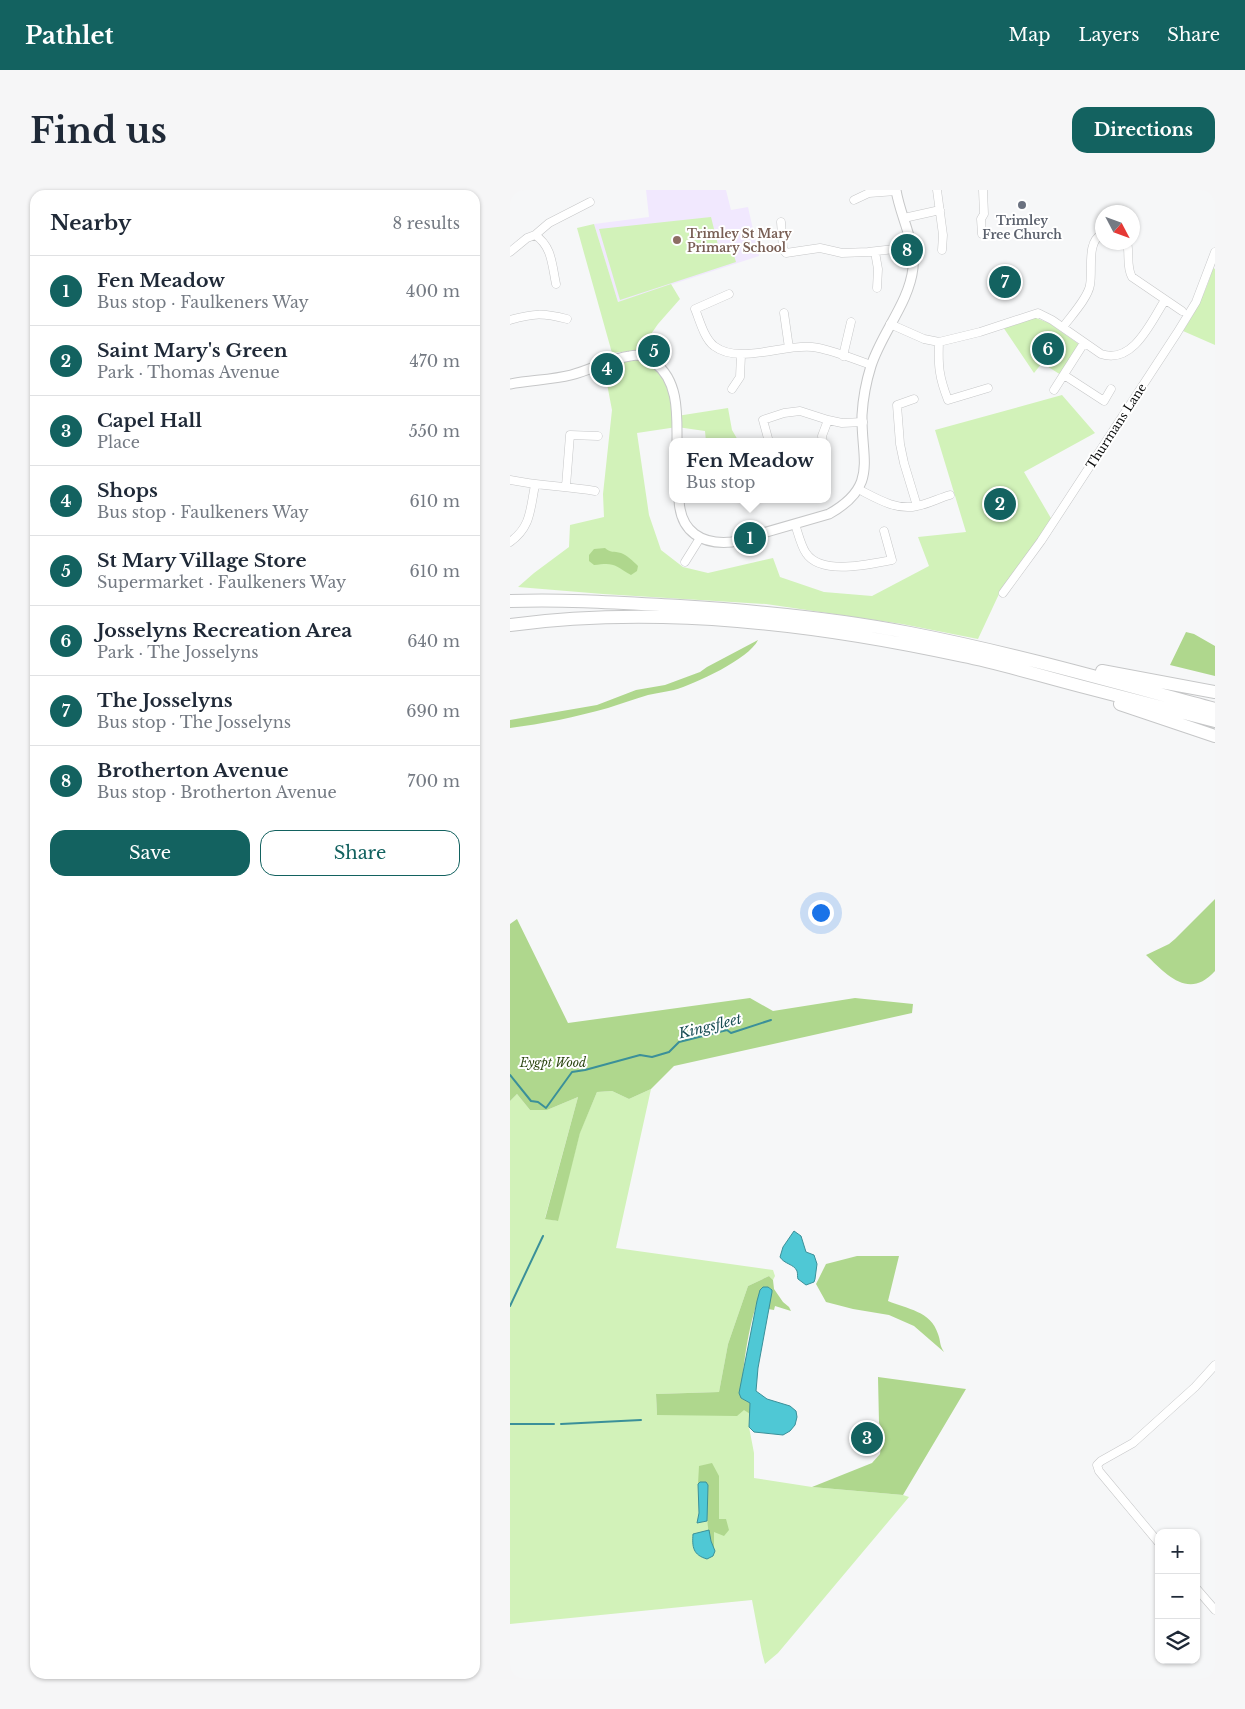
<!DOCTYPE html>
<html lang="en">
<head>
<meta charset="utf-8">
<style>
	:root { --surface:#fff; --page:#f6f6f7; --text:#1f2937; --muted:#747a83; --line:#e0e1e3; --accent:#136260 }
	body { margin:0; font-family:"Libre Baskerville",serif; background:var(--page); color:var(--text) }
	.controls { position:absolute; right:15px; bottom:15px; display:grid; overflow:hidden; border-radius:10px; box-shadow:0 1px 4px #0004 }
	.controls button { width:45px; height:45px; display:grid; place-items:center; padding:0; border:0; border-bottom:1px solid var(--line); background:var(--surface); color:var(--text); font:25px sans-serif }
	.compass { position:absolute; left:585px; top:15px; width:45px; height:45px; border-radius:50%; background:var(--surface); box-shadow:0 1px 4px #0004; rotate:131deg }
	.you { position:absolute; left:310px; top:722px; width:18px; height:18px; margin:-12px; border:4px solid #fff; border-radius:50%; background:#1a73e8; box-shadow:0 0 0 8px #1a73e833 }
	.badge { display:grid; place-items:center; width:32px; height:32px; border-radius:50%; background:var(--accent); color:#fff; font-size:16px; font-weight:700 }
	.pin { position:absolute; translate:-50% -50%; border:2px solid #fff; box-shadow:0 1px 5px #0006 }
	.popup { position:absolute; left:159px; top:248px; width:162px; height:65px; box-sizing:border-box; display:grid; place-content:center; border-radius:10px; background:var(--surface); filter:drop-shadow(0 1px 4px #0005); font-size:16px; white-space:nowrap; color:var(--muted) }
	.popup b { font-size:19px; color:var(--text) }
	.popup::after { content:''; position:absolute; left:50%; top:100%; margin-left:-10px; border:10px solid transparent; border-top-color:var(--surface) }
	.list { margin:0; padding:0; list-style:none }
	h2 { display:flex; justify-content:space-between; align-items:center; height:65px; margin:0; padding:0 20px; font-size:21px }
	h2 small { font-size:16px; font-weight:400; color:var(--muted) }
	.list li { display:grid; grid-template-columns:32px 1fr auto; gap:15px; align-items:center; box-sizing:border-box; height:70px; padding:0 20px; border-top:1px solid var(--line) }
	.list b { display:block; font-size:19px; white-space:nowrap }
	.list p { margin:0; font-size:16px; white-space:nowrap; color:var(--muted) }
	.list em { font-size:16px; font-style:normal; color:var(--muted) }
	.actions { display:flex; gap:10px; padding:15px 20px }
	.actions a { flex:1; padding:11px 0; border:1px solid var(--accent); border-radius:15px; text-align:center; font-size:18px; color:var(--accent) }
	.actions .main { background:var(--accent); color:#fff }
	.icon { flex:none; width:28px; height:28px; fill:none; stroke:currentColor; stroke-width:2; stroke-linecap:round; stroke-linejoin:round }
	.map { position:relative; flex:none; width:705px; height:1489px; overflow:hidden; border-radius:15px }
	header { display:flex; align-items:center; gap:30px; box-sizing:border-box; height:70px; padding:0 25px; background:var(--accent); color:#fff }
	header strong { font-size:24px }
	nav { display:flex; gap:28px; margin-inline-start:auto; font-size:18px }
	.intro { display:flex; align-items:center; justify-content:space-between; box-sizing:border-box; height:120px; padding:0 30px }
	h1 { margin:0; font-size:35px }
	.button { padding:12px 22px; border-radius:15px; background:var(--accent); color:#fff; font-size:18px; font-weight:700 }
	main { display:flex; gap:30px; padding:0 30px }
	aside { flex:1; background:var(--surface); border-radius:15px; box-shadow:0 1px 4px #0004 }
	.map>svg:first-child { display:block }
	.education { fill:#f1e8fe }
	.green { fill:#d2f2b9 }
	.forest { fill:#afd78d }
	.water { fill:#4fc8d5; stroke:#3b9099 }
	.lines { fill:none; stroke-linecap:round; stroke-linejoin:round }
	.stream { stroke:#3b9099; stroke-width:2 }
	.minor-casing { stroke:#c6c7c8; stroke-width:9 }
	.tertiary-casing { stroke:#c6c7c8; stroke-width:11 }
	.trunk-casing { stroke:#c6c7c8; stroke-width:14 }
	.minor { stroke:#fff; stroke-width:8 }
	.tertiary { stroke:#fff; stroke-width:9 }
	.trunk { stroke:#fff; stroke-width:12 }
	.worship-dot { fill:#6b7280; stroke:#fff; stroke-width:2 }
	.education-dot { fill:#8d6e63; stroke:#fff; stroke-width:2 }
	.labels { text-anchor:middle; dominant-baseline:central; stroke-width:4; stroke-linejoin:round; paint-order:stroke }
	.worship-label { font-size:12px; font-weight:bold; fill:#5b616d; stroke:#fff }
	.education-label { font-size:12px; font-weight:bold; fill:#785e54; stroke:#fff; text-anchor:start }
	.street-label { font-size:12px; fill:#0b0c0c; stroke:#fff }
	.park-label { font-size:12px; font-style:italic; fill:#2e4713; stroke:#fff }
	.water-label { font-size:14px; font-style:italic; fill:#184d53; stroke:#fff }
</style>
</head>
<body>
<header>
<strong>Pathlet</strong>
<nav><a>Map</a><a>Layers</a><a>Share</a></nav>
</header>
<div class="intro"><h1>Find us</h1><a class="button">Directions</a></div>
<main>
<aside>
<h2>Nearby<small>8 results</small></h2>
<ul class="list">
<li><span class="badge">1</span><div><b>Fen Meadow</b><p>Bus stop · Faulkeners Way</p></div><em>400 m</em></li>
<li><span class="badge">2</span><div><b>Saint Mary's Green</b><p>Park · Thomas Avenue</p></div><em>470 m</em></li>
<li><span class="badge">3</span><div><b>Capel Hall</b><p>Place</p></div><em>550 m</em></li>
<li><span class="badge">4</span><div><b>Shops</b><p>Bus stop · Faulkeners Way</p></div><em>610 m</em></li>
<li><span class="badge">5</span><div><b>St Mary Village Store</b><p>Supermarket · Faulkeners Way</p></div><em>610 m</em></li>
<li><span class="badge">6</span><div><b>Josselyns Recreation Area</b><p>Park · The Josselyns</p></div><em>640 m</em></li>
<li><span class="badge">7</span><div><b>The Josselyns</b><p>Bus stop · The Josselyns</p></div><em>690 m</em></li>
<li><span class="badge">8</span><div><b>Brotherton Avenue</b><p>Bus stop · Brotherton Avenue</p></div><em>700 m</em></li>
</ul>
<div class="actions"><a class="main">Save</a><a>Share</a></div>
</aside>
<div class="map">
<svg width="705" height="1489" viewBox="0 0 705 1489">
	<rect width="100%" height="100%" fill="#f6f7f8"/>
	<path class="education" d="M136,0h80l5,20 17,-3 11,49 -141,46 -24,-78 55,-7z"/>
	<path class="green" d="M201,27l8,32 12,-3 5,16 -116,38 -21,-71z
		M84,34l24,78 53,-18 9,15 -22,25 -18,26 -28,3 -35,-125z
		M703,78l2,1v76l-32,-14c13,-20 23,-39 30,-63z
		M526,128l13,5 31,22 -19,30 -19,-12 -8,10 -31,-46 21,-8z
		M129,165l25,17 13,44 51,-8 4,22 7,12h-33l-1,-11 -28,-4 -40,6 12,82 12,35 22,17 25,6 65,-15 7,19 44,15 48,4 57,-30 -11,-29 48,-5 -31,-102 127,-35 33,38 -71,39 28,48 -53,74 -21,45 -76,-15 -136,-20 -163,-10 -85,-7 16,-14 35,-26 1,-22 34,-8 -1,-23 9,-84 -9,-47z
		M141,899l-35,159 157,22 2,6 -2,4 -4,-4 -21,10 -20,58 -9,48 -63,2 1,21 87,-6 6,5 -1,13 5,26v25l58,9 91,8 6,2 -131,156 -13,11 -3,-11 -10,-53 -242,24v-523l7,-7 13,16h17l31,-13 -33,121 12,3 23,-89 17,-40 15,-1 17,8z"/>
	<path class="forest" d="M95,358c5,5 9,3 16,5 6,2 12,8 17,13l-1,5 -6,4c-17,-10 -16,-13 -37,-10l-5,-4v-6l5,-6z
		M676,442l8,2 21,12v30l-45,-11z
		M248,450c-9,19 -63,44 -84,50 -8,2 -18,3 -26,5 -14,4 -27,9 -40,13 -32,9 -66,16 -98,20v-8l87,-15 39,-15 29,-5 35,-13 7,-5z
		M705,709v72c-26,29 -48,4 -69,-16l23,-11 6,-5z
		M7,729l51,104 182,-25 23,13 82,-13 58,6 -1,9 -238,53 -23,23 -22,10 -17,-8 -15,1 -17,41 -22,88 -13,-2 33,-122 -31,13h-17l-13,-16 -7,7v-177z
		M347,1066h42l-11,45c19,8 43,10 50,33 3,8 1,10 6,18l-30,-26 -25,-11 -36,-6 -27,-7 -10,-18 10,-20z
		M259,1086l4,4 1,9 9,13 6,5 2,4 -16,-5 -1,4 -6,-1 4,-19 -4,-3h-5c-14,32 -20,76 -22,111l9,5v11l-6,-4 -7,6 -80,-1 -1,-21 63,-2 9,-48 20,-58z
		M368,1187l88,12 -63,106 -91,-8 60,-24 8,-9 3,-24 -4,-7z
		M202,1273l7,13v43h7l3,11 -5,6 -10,-4v16c-10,-20 -6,-41 -6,-63l-8,-3 -2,2 1,-18z"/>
	<path class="water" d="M284,1041l7,5 5,16 8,3 3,9 -2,15 -1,3 -8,3 -8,-6c-1,-2 0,-5 -1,-8 -3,-7 -13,-7 -17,-14l3,-10z
		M253,1097h5l4,3v2l-14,76 -2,23 11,8 23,7 6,5 1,6 -2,8 -5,6 -7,4 -29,-3 -5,-5 1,-24 -9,-5 -2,-5 18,-92 3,-11z
		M190,1292h6l2,3 -1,36 -10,2 2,-10 -1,-29z
		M199,1340l2,11 4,10 -2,5 -6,3c-14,-4 -15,-12 -14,-25z"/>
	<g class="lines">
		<path class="stream" d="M0,885l21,26 7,1 8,6 26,-36 13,-2 55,-15 12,2 17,-5 10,-10 48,-12 4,3 40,-13
			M0,1116l33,-70
			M0,1234h44
			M51,1234l80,-4"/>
		<defs>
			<path id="minor" d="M427,0l6,45 -1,15
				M344,10l15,-7 27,-2
				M394,28l36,-8
				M271,32l2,27 3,4 34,-5 22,5 26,-1 44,-5
				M472,44l-1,-15 3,-5 -1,-24
				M25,45l14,-12 41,-21
				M617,52c3,12 -1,25 5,35l50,34
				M0,62l17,-14 8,-3c17,11 17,30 21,49
				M365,62l3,17 -1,19
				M219,104l-34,15c5,12 9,29 19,37 25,19 68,-2 98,1 19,2 41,12 59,18
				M274,123l5,35
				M0,130c24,-7 33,-7 57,-1
				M380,134l34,15 15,3 41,-10 58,-19 14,7 49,34c32,11 50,-32 64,-54
				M553,137c8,-11 25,-29 27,-42 3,-16 -4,-43 12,-51
				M429,152c-1,24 0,35 9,58l40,-12
				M333,166l8,-34
				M554,185l40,26 7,-12
				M222,199l8,-12 1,-22
				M544,200l30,-47
				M404,209l-17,6 3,39 4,19 13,43
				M259,252l-6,-22 21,-7 16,-2 28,9 14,3 21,-1
				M313,252l-1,-6 6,-16
				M0,290c28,6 56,6 85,11
				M56,296l4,-51 28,1
				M348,299c18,9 38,22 59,17 11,-2 22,-8 33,-11
				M285,334c3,9 6,22 11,29 15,23 64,11 86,7l-8,-29
				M0,352c21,-15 20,-32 25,-57
				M175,372l15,-24
				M493,403l38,-52 136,-208 19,-31 19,-50
				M649,1353l-60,-72 -2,-6 4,-4 32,-18 62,-56 20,-22
				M686,1398l19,22"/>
			<path id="tertiary" d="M0,194c20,-4 41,-4 61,-9 20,-5 38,-16 59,-19 9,-2 18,1 25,7 24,18 22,52 22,79
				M169,309c1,33 23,46 53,43l97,-28c50,-28 32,-54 33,-99 1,-17 4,-33 9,-49 11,-34 38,-63 42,-98 2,-28 -13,-52 -17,-78"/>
			<path id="trunk" d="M0,411c57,-2 114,2 170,5 77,5 155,12 230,27 103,20 204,49 305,76
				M0,435c150,-20 306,-1 453,31 40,8 78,20 117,30 45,12 90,23 135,35
				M592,481l113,21
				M610,514l95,32"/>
		</defs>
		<use href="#minor" class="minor-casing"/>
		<use href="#tertiary" class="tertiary-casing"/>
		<use href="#trunk" class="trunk-casing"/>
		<use href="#minor" class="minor"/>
		<use href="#tertiary" class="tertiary"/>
		<use href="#trunk" class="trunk"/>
	</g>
	<circle class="worship-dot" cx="512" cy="15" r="5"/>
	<circle class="education-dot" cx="167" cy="50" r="5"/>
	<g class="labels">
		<g class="worship-label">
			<text x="512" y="30">Trimley<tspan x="512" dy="14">Free Church</tspan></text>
		</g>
		<g class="education-label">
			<text x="177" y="43">Trimley St Mary<tspan x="177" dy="14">Primary School</tspan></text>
		</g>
		<g class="street-label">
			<text transform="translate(606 236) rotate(-57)">Thurmans Lane</text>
		</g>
		<g class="park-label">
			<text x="43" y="872">Eygpt Wood</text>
		</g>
		<g class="water-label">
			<text transform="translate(200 836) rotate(-14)">Kingsfleet</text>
		</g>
	</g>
</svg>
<div class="controls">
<button>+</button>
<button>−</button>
<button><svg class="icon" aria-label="layers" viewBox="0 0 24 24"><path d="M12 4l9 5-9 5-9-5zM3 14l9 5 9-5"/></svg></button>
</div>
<svg class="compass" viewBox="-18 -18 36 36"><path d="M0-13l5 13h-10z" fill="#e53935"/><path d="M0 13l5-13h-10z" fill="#747a83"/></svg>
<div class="you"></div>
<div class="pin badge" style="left:240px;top:348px">1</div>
<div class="popup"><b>Fen Meadow</b>Bus stop</div>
<div class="pin badge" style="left:490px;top:314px">2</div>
<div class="pin badge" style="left:357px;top:1248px">3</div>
<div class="pin badge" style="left:97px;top:179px">4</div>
<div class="pin badge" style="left:144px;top:161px">5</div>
<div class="pin badge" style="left:538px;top:159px">6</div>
<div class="pin badge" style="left:495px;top:92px">7</div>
<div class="pin badge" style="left:397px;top:60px">8</div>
</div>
</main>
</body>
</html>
